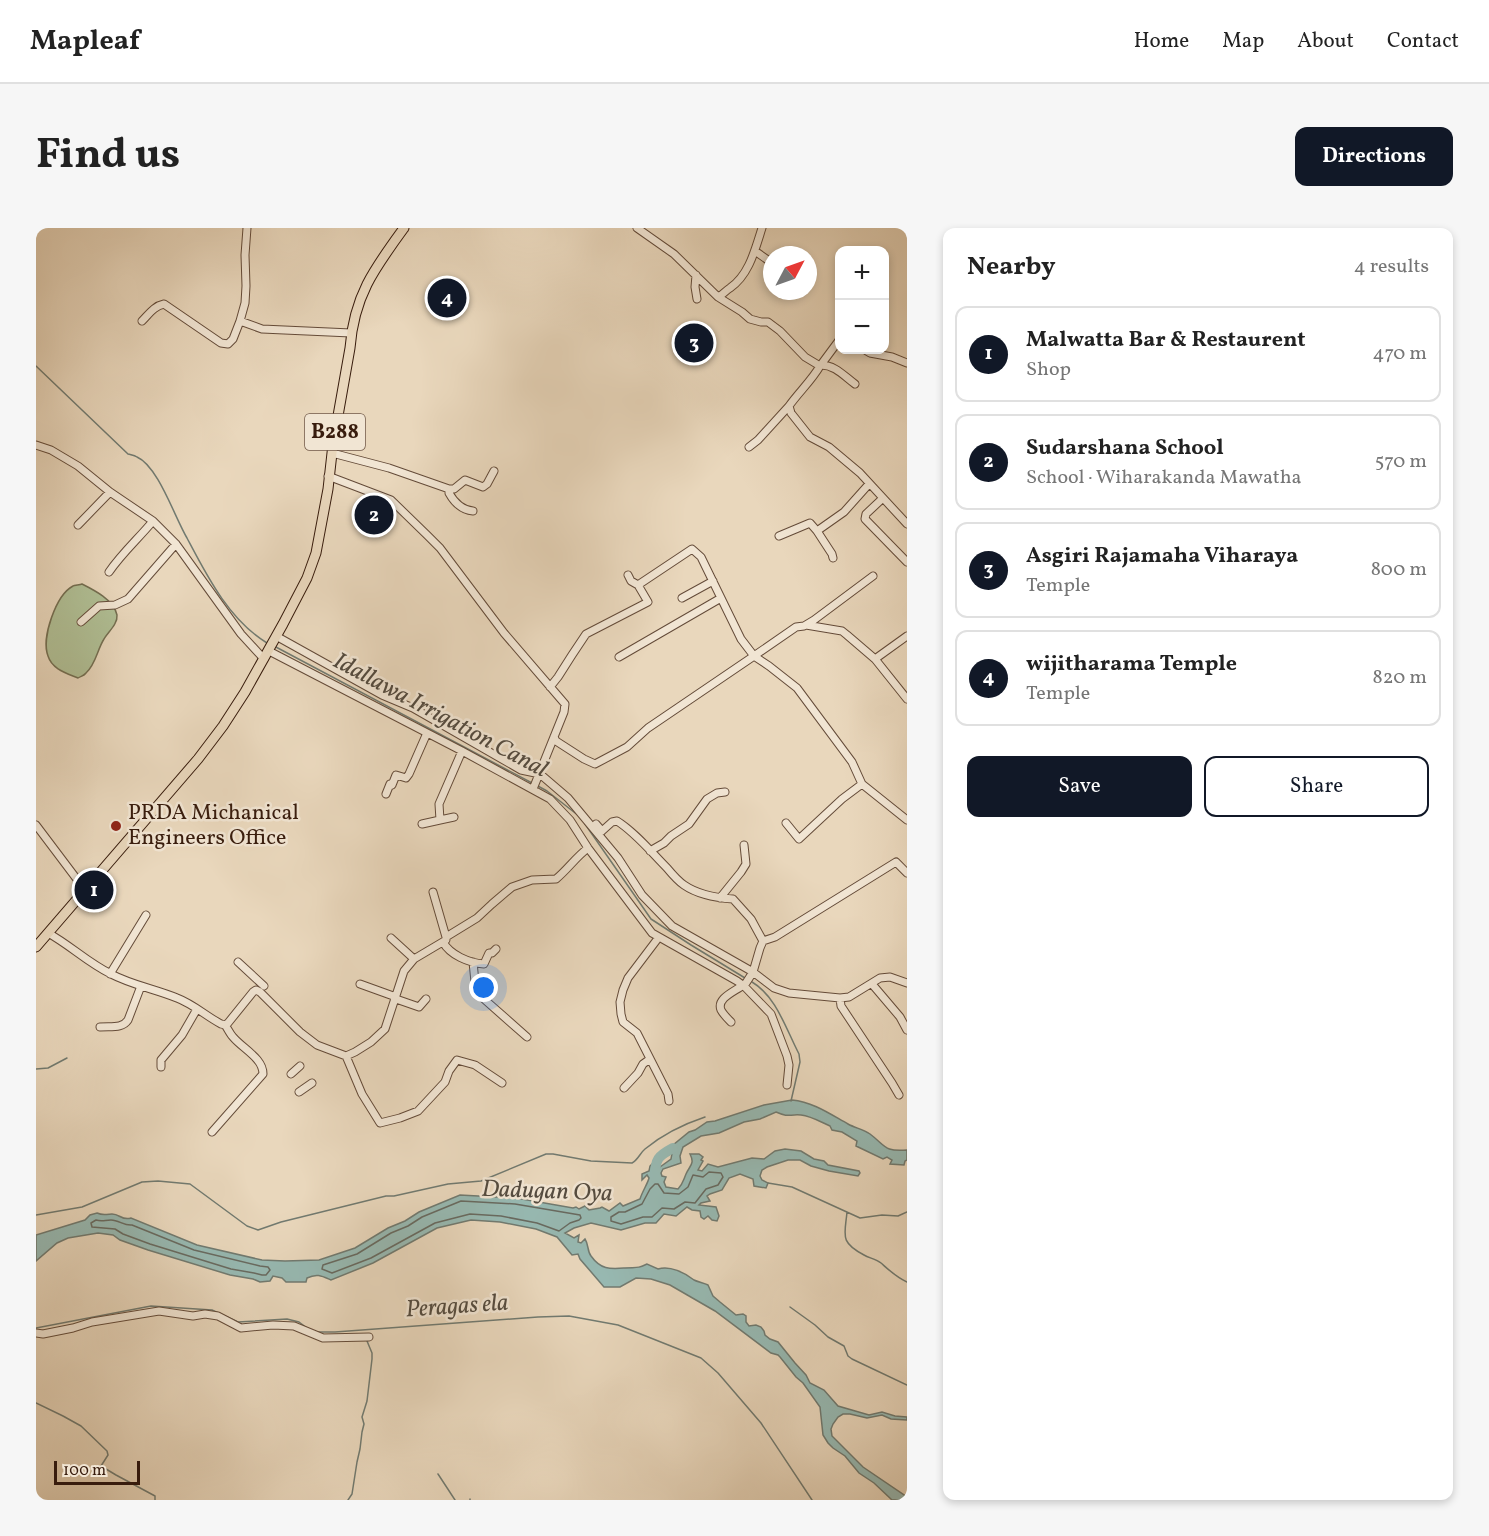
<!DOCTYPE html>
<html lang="en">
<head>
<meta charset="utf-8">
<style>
	:root { --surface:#fff; --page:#f6f6f6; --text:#222; --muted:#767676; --line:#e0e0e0; --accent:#111827 }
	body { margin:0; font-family:Vollkorn,serif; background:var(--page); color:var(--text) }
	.controls { position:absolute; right:18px; top:18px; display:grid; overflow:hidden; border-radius:12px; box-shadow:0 3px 9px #0003 }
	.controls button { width:54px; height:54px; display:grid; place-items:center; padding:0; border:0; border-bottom:2px solid var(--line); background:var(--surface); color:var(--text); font:30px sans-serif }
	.compass { position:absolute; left:727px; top:18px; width:54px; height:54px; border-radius:50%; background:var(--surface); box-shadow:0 3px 9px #0003; rotate:49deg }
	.scale { position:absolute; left:18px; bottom:15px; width:86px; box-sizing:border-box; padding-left:6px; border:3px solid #381c0d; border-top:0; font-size:16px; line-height:21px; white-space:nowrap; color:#381c0d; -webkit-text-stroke:4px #f1e5d3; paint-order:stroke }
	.you { position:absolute; left:448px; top:760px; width:21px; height:21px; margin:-15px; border:4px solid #fff; border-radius:50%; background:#1a73e8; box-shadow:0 0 0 9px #1a73e833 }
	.badge { display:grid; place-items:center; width:39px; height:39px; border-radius:50%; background:var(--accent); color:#fff; font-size:20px; font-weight:700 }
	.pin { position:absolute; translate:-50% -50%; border:3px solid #fff; box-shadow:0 2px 6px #0006 }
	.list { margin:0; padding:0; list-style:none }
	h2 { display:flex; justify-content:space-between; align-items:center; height:78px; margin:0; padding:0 24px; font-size:26px }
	h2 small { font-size:20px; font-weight:400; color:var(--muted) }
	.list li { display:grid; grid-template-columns:39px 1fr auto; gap:18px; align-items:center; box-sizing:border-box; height:96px; margin:0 12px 12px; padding:0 12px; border:2px solid var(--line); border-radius:12px }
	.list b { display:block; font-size:22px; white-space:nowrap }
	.list p { margin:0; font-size:20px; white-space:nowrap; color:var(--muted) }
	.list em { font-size:20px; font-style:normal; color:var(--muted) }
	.actions { display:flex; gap:12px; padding:18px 24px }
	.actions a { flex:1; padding:14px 0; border:2px solid var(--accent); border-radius:12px; text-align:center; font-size:21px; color:var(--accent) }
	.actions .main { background:var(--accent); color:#fff }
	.map { position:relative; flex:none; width:871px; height:1272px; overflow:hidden; border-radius:12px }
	header { display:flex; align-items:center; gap:36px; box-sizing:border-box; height:84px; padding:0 30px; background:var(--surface); border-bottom:2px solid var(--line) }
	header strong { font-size:28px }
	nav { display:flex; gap:33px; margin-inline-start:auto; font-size:21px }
	.intro { display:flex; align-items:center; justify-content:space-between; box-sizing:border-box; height:144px; padding:0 36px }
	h1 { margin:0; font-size:42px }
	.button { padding:15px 27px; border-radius:12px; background:var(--accent); color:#fff; font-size:21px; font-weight:700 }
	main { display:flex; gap:36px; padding:0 36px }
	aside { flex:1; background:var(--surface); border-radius:12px; box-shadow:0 3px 9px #0003 }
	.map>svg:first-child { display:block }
	.green { fill:#b0bf95; stroke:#746e51; stroke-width:1.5 }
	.water { fill:#97b9b2; stroke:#717a70; stroke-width:1.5 }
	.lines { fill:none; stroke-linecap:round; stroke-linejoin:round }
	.shore { stroke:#686a60; stroke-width:1.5 }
	.stream { stroke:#717a70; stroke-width:1.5 }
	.river { stroke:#97b9b2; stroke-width:10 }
	.minor-casing { stroke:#644b39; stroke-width:9 }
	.major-casing { stroke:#381c0d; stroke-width:11 }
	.minor { stroke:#f1e5d3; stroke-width:7 }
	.major { stroke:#e9d7bc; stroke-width:9 }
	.poi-dot { fill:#8f2418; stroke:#f1e5d3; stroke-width:2 }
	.labels { text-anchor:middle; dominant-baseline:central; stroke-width:5; stroke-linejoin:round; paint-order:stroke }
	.shield { fill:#f1e5d3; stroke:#705848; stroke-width:1.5 }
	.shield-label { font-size:21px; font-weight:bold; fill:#381c0d }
	.poi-label { font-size:22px; fill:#381c0d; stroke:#f1e5d3; text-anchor:start }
	.water-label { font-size:24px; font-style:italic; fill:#544b3f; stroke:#f1e5d3 }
</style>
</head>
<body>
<header>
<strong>Mapleaf</strong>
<nav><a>Home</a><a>Map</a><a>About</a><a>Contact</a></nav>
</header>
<div class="intro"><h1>Find us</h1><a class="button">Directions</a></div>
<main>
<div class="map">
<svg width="871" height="1272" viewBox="0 0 871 1272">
	<rect width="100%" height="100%" fill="#e9d7bc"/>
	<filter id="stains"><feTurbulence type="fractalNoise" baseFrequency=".00333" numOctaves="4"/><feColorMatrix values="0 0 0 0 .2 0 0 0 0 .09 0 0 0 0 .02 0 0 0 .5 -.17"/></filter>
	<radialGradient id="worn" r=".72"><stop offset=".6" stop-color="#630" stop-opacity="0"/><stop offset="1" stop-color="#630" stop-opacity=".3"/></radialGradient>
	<path class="green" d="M46,356c12,6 32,16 35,31 1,9 -9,17 -13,24 -7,11 -8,25 -18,34 -2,3 -5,3 -8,5 -12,-5 -26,-9 -30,-22 -7,-18 8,-61 25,-70 1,-1 7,-1 9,-2z"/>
	<path class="water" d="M756,872c21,2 38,14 56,24 7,4 15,5 22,10 16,12 14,18 37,16v10l-2,1 -1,4 -14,-1 2,-4 -5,-3 -4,2 -27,-13 1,-5 -15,-9 -10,-2 -2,-4c-9,-4 -19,-10 -29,-11 -13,-1 -11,3 -25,-3l-16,7 -16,3 -25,11 -18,3 -18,11 -3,9 1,7 -18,6 -2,4 1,3 4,1 -2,5 2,5 12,2c5,-5 5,-8 8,-15 4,-9 9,-10 4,-20h9l4,3 -2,3 2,1 -5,9 4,1 6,-7 10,3 34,-9 12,1 11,-8 10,-2 16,2 13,8 10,2 4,4 31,6 1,2 -2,3 -29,-5 -18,-5 -11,-6h-12l-21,7 -5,3 -2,6 2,4 6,3 -2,5 -12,-2 -1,-7 -13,-5 -11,4 -7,12 -12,4 -3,2 3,5 -9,2 -2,2 17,2 3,9 -2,5 -5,-1 -4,-4 -4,3 -3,-2 -1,-6 -8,-1 -5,-3 -11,9 -12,-2 -8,9h-11l-24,7 -30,-7 -17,5 -9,5 9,5 5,-3 -1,7 3,1 4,-4c4,6 2,12 6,17 10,14 19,13 34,12 11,-1 12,1 22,-4l11,5c12,-4 27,4 36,11 4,2 10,3 14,5l5,11 7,6 16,13 7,-1 3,2v6l3,4 7,-1 5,2 3,4 1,4 5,4 8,3 17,21 11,12 4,8 14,7 14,16 31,9 13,-3 13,4 12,1v3l-16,-1 -9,-4 -15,3 -17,-4h-7l-5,3 -5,7 -2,5 1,7 31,31 44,30v3h-15l-18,-17 -15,-10 -14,-17 -12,-8 -5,-5 -5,-8 -3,-28 -17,-24 -7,-6 -16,-20 -2,-2 -7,-2 -56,-42 -45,-26 -19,-6 -15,-1 -16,9h-16l-24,-28 -2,-5 -6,1 -15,-18 -21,-8 -36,-7 -29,-2 -34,8 -64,35 -42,17c-9,-4 -14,-7 -24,-2l-1,4h-20l-4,-4 -9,-2 -3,5 -10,1 -7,-3 -23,-4 -82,-25 -28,-10 -7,-5 -15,-2 -30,5 -11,5 -21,18v-26l49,-15 5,-5 7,-2c7,3 8,1 15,1 8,0 10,7 19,4l66,27 65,15 23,1 34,-1 36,-12 33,-20 17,-7 14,-9 41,-17 56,3 57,10 3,-1 3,2 6,-3 4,4 11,-2 2,-1 7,4 11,-8 3,3 17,-7c2,-7 8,-16 9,-21l-2,-3 -5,5v-6l7,-3 1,-5 4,-4 1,2h3v2l2,1 11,-8 1,-6 -7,4 -3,-3 27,-22 6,-2 12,-8 8,-1 49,-16z"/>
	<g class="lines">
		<path class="shore" d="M673,944l12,1 2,4 -5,8 -12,4 -11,14 -10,-1 -11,7 -12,-1 -10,9h-9l-22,7 -10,-3v-4l8,-5h6l17,-8 8,-15 5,-5h3l6,9 15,1 9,-7 5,-12 10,2z
			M425,973l54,3 65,11 1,3 -2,2 -9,3 -11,8 -22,-8 -36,-7 -31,-2 -35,9 -64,35 -39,15 -10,-4 1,-4 34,-11 34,-21 17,-7 14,-9z
			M60,992c6,2 9,0 15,0 8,0 13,6 21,5l62,25 66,16 8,1 2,3 -4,5h-4l-8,-2 -23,-4 -81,-25 -27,-10 -8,-5 -23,-2 -1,-4z"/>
		<path class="stream" d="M0,138l92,88c3,1 6,1 9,3 21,9 38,61 50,81 20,38 42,82 80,105
			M238,418l258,137
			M500,557l11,6 32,25
			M549,596l66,95 40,26 54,33
			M716,754c24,14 34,47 47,72l1,8 -9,39
			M0,841l12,-1 19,-10
			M732,955l24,4 68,31 22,-3 16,1 9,-4
			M811,984c-2,23 -8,30 17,43 5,3 12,4 17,8 9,8 15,14 26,19
			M0,987l46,-8 60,-25 16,-1 32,3 57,42 11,4 23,-8 105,-26h8l54,-12 33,-3 65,-27h7l38,7 41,2c6,-3 8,-10 13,-14 17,-14 39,-25 60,-32
			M754,1079l25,18 13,12 16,9 4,10 4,3 55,26
			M0,1100l115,-22 61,4 26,12 49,-3 12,3 8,6
			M281,1104h18l203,-15 31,-1 49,9 83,33 17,15 43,50 51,77
			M0,1175l27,13 18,10 26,25 1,4 -7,11 15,9 39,21v4
			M402,1246l17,26
			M312,1272l4,-6 5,-32 3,-13 2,-17 2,-8 -2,-7 5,-16 5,-42v-6l-5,-12
			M434,1272v-1"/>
		<path class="river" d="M619,949c0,-18 3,-21 18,-29"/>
		<defs>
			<path id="minor" d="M211,0l-2,27 1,31 -1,17 -5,18 22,8 89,4
				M601,0l37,26 44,43c5,-2 7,-6 12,-9 19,-13 25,-38 32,-60
				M719,23l17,12
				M660,47l-1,12 2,12
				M682,69l24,15 8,7 11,3h7l12,9 25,26 15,9 20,-27
				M106,93c7,-7 12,-15 22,-17l57,39 7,1 5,-5 7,-18
				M829,122l5,3 22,4 15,6
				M785,137c14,0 23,11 34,19
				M784,138c-8,14 -21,26 -31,40l2,7 19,24 19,10 31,26 47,51
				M0,217l15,5 27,16 32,26 43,29 23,23
				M713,219l9,-7 31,-34
				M296,225l57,15 60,21h5l11,-9 18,7 4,-3 7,-13
				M292,248l63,24 36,35 13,13 64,85 61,71 -1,8 -31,77
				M413,261v4c5,9 13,17 24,18
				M847,270l-17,16 -1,5 42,43
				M42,297l32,-33
				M743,308l31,-13 7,8
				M797,330l-1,-4 -15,-23 27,-19 25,-28
				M73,344c13,-19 30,-34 44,-51
				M592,347l3,6 7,4
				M646,370l31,-17
				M45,394l18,-16 16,-1 13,-6 48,-55 65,90 23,25
				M770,397l36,6 5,4 28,24 32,40
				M240,408l106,59 31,13 108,62 19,4 28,24 50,60 24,37 30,31 81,46 21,16 15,5 51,5 9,-1 31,-19 10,-1 17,6
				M233,423l193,100 88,48 20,21 18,28 64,85 85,48 7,5 27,28 16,42 2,9 -2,20
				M583,429l102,-59
				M839,431l32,-23
				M514,459l8,-10 14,-22 14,-21 62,-32 -10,-17 54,-36 9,8 40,82 13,17 42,-29 8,-1 10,-6 59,-44
				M518,509l2,4 28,18 11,5 32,-17 21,-19 106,-72 15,10 28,22 55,74 10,22 45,36
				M350,566l4,-10 2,1 4,-10 10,3 3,-4 18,-41
				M418,589l-14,3 -1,-16 23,-53
				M750,595l13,16 43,-40 20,-15
				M386,596l18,-4
				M560,596l6,7 10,-9 5,-1c18,11 35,32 50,47 5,6 11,13 17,17 13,9 34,13 49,14l18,20 12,22
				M0,597l49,65
				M614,623l14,-8 7,-7 18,-12 18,-25 10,-6 8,-1
				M397,664l13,45
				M684,670l21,-26 5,-8 -2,-19
				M12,705c22,12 40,30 63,41 21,11 44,15 66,24 16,6 29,18 44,26l4,1 3,-2 25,-31 3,-2 4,2 40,40 17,13 29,11 9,-4 16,-10 14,-13 19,-58 10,-12 32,-19v-3l31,-19 15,-14 20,-17 20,-7 24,-1c12,-10 20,-22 32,-31
				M623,709l-31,41 -5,12 -3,12 1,12 2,8 14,11 31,61 1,7
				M355,710l23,21
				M407,714c7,13 26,21 41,22l5,-11h3l4,-4
				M202,734l26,24
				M437,734l3,30 51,45
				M74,746l36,-59
				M324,756l36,13
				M836,756l28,33 7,13
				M708,758l9,-14 7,-24 3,-7 12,-4 121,-75 11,11
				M804,770l1,8 51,77 7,12
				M360,771l23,8 7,-8
				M695,794c-3,-3 -8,-8 -10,-12 -5,-12 15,-19 22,-25
				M64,799c11,-1 22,2 28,-7l13,-34
				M310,828l16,38 18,29 20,-5 18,-7 27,-29 4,-11 8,-11 18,5 27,18
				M125,839v-7l21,-25 15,-26
				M255,846l9,-8
				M588,860l14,-15 5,-9 7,-5
				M263,864l13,-9
				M176,904l51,-58c0,-16 -20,-25 -30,-37 -3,-3 -5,-8 -8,-12
				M0,1105l7,1 30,-6 19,-6 67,-11 34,5 12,-2 13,2 23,12 32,-3 21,1 29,12 46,-1"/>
			<path id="major" d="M0,719l162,-188 25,-33 22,-34 38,-68 24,-46 9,-25 12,-64 5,-45 17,-96c4,-52 24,-79 54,-120"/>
		</defs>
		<use href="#minor" class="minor-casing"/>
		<use href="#major" class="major-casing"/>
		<use href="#minor" class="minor"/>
		<use href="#major" class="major"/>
	</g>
	<circle class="poi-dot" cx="80" cy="598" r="6"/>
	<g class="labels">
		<rect class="shield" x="269" y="186" width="60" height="36" rx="4.5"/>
		<g class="shield-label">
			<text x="299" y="204">B288</text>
		</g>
		<g class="poi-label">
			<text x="92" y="585">PRDA Michanical<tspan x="92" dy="25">Engineers Office</tspan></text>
		</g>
		<g class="water-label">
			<text transform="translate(404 488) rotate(28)">Idallawa Irrigation Canal</text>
			<text transform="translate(511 964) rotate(2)">Dadugan Oya</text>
			<text transform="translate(421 1079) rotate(-4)">Peragas ela</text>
		</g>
	</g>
	<rect width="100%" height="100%" filter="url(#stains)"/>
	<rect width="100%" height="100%" fill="url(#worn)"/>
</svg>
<div class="controls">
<button>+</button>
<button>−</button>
</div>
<svg class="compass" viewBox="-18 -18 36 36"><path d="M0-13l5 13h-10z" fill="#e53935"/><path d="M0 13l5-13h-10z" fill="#767676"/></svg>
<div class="scale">100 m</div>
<div class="you"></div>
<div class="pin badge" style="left:58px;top:662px">1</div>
<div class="pin badge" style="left:338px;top:287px">2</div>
<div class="pin badge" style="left:658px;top:115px">3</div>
<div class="pin badge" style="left:411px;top:70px">4</div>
</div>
<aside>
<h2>Nearby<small>4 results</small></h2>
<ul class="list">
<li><span class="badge">1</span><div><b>Malwatta Bar &amp; Restaurent</b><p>Shop</p></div><em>470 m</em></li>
<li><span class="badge">2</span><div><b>Sudarshana School</b><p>School · Wiharakanda Mawatha</p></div><em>570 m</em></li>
<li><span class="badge">3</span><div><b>Asgiri Rajamaha Viharaya</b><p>Temple</p></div><em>800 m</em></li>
<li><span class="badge">4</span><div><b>wijitharama Temple</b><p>Temple</p></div><em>820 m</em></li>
</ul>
<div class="actions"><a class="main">Save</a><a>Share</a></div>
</aside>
</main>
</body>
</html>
